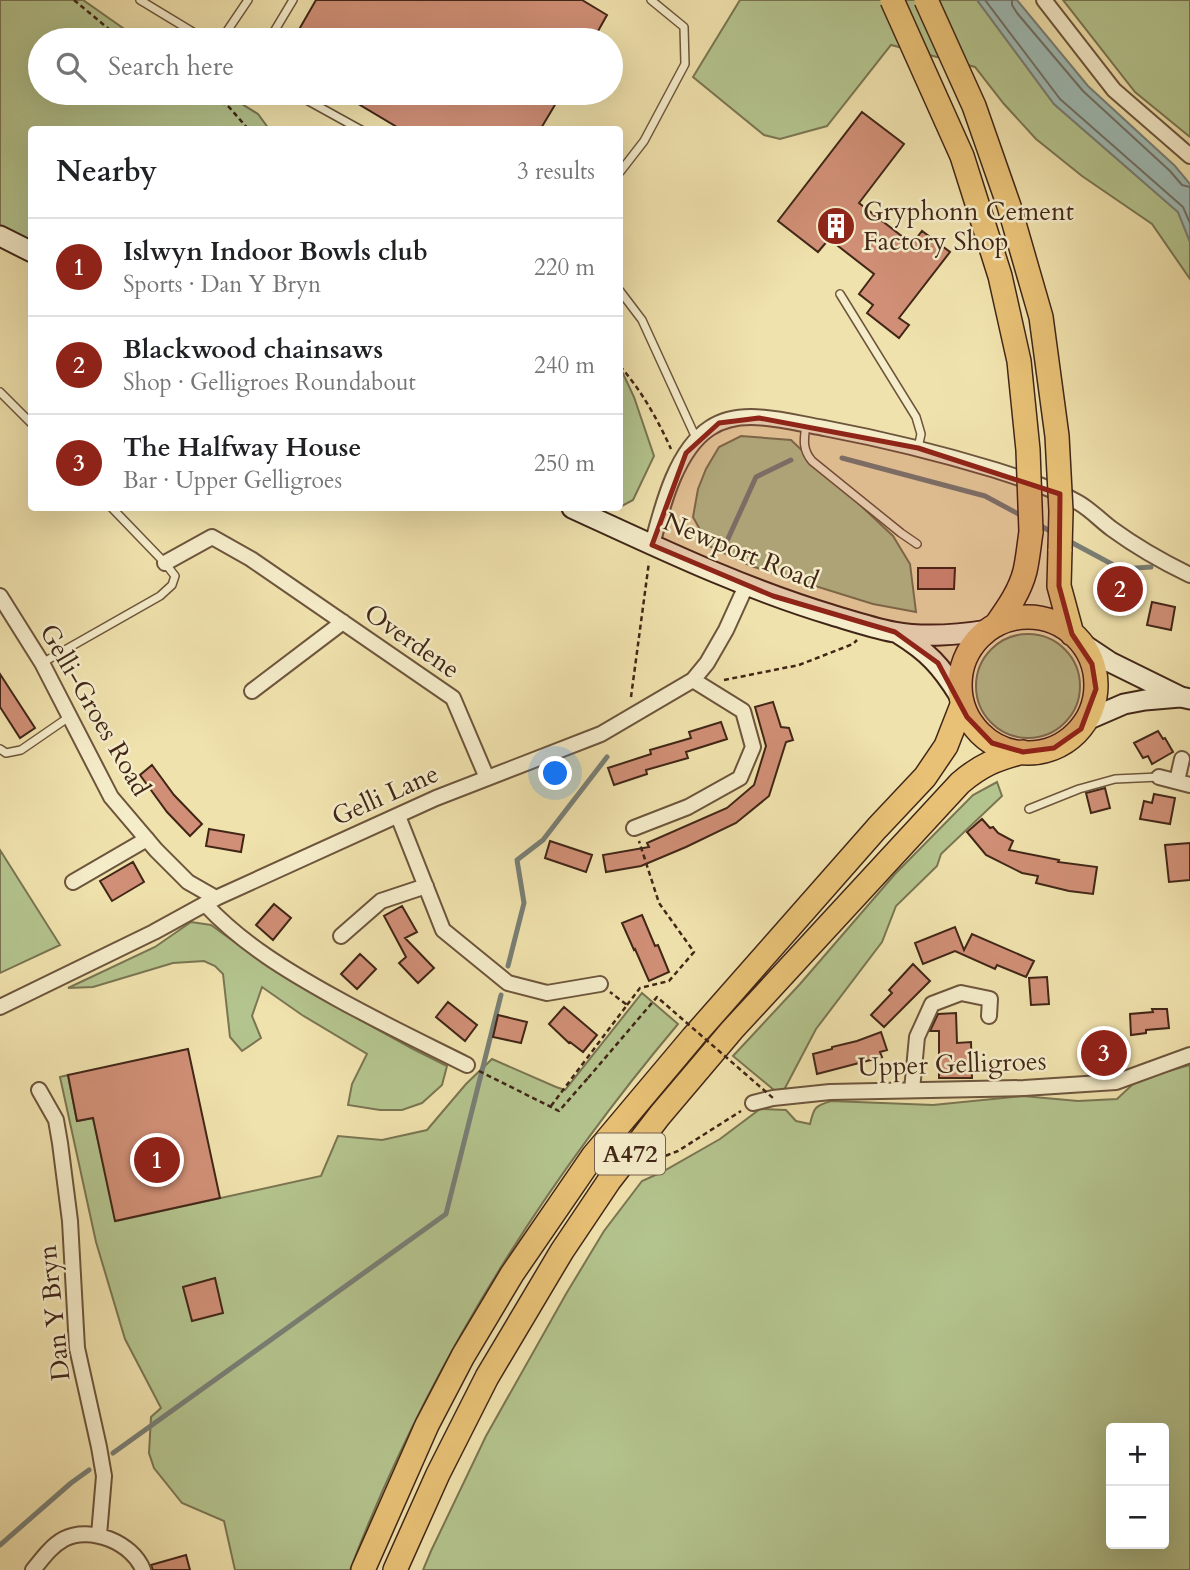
<!DOCTYPE html>
<html lang="en">
<head>
<meta charset="utf-8">
<style>
	:root { --surface:#fff; --page:#f6f6f6; --text:#202124; --muted:#757577; --line:#e0e0e0; --accent:#8f2418 }
	body { margin:0; font-family:Cardo,serif; background:var(--page); color:var(--text) }
	.controls { position:absolute; right:21px; bottom:21px; display:grid; overflow:hidden; border-radius:7px; box-shadow:0 7px 28px #0002 }
	.controls button { width:63px; height:63px; display:grid; place-items:center; padding:0; border:0; border-bottom:2px solid var(--line); background:var(--surface); color:var(--text); font:35px sans-serif }
	.you { position:absolute; left:556px; top:774px; width:24px; height:24px; margin:-18px; border:5px solid #fff; border-radius:50%; background:#1a73e8; box-shadow:0 0 0 10px #1a73e833 }
	.badge { display:grid; place-items:center; width:46px; height:46px; border-radius:50%; background:var(--accent); color:#fff; font-size:23px; font-weight:700 }
	.pin { position:absolute; translate:-50% -50%; border:4px solid #fff; box-shadow:0 2px 7px #0006 }
	.list { margin:0; padding:0; list-style:none }
	h2 { display:flex; justify-content:space-between; align-items:center; height:91px; margin:0; padding:0 28px; font-size:30px }
	h2 small { font-size:23px; font-weight:400; color:var(--muted) }
	.list li { display:grid; grid-template-columns:46px 1fr auto; gap:21px; align-items:center; box-sizing:border-box; height:98px; padding:0 28px; border-top:2px solid var(--line) }
	.list b { display:block; font-size:26px; white-space:nowrap }
	.list p { margin:0; font-size:23px; white-space:nowrap; color:var(--muted) }
	.list em { font-size:23px; font-style:normal; color:var(--muted) }
	.icon { flex:none; width:38px; height:38px; fill:none; stroke:currentColor; stroke-width:2; stroke-linecap:round; stroke-linejoin:round }
	.map { position:relative; flex:none; width:1190px; height:1570px; overflow:hidden }
	.search { position:absolute; background:var(--surface); box-shadow:0 7px 28px #0002; left:28px; top:28px; width:595px; height:77px; display:flex; align-items:center; gap:18px; box-sizing:border-box; padding:0 24px; border-radius:38px; color:var(--muted); font-size:26px }
	.panel { position:absolute; background:var(--surface); box-shadow:0 7px 28px #0002; left:28px; top:126px; width:595px; height:385px; border-radius:7px }
	.map>svg:first-child { display:block }
	.green { fill:#b4c48e; stroke:#7a7552; stroke-width:2; fill-rule:evenodd }
	.water { fill:#9ebbb5; stroke:#797f76; stroke-width:2 }
	.lines { fill:none; stroke-linecap:round; stroke-linejoin:round }
	.shore { stroke:#707066; stroke-width:2 }
	.stream { stroke:#797f76; stroke-width:5 }
	.building { fill:#d08f76; stroke:#412617; stroke-width:2 }
	.service-casing { stroke:#6d553c; stroke-width:10 }
	.minor-casing { stroke:#6d553c; stroke-width:18 }
	.secondary-casing { stroke:#412617; stroke-width:23 }
	.primary-casing { stroke:#412617; stroke-width:26 }
	.path { stroke:#412617; stroke-width:2.5; stroke-dasharray:5 3.5; stroke-linecap:butt }
	.service { stroke:#f5ecca; stroke-width:7 }
	.minor { stroke:#f5ecca; stroke-width:14 }
	.secondary { stroke:#f5ecca; stroke-width:19 }
	.primary { stroke:#e8c176; stroke-width:23 }
	.primary-bridge-casing { stroke:#412617; stroke-width:26; stroke-linecap:butt }
	.path-bridge { stroke:#412617; stroke-width:2.5; stroke-dasharray:5 3.5; stroke-linecap:butt }
	.primary-bridge { stroke:#e8c176; stroke-width:23 }
	.marked { fill:#8f2418; fill-opacity:0.2; stroke:#8f2418; stroke-width:5; stroke-linejoin:round }
	.labels { text-anchor:middle; dominant-baseline:central; stroke-width:5; stroke-linejoin:round; paint-order:stroke }
	.shield { fill:#f5ecca; stroke:#77614d; stroke-width:2 }
	.shield-label { font-size:24px; font-weight:bold; fill:#412617 }
	.poi-label { font-size:26px; fill:#412617; stroke:#f5ecca; text-anchor:start }
	.street-label { font-size:26px; fill:#412617; stroke:#f5ecca }
</style>
</head>
<body>
<div class="map">
<svg width="1190" height="1570" viewBox="0 0 1190 1570">
	<rect width="100%" height="100%" fill="#f0e2ad"/>
	<filter id="stains"><feTurbulence type="fractalNoise" baseFrequency=".00286" numOctaves="4"/><feColorMatrix values="0 0 0 0 .2 0 0 0 0 .09 0 0 0 0 .02 0 0 0 .5 -.17"/></filter>
	<radialGradient id="worn" r=".72"><stop offset=".6" stop-color="#630" stop-opacity="0"/><stop offset="1" stop-color="#630" stop-opacity=".3"/></radialGradient>
	<path class="green" d="M0,0h83l57,40h-100v53h184l34,21 11,15 -237,1 -1,114 -31,-16z
		M740,0h237l77,104 124,108 12,30v37l-38,-55 -70,-48 -46,-37 -32,-35 -29,-37 -84,-22 -64,81 -47,13 -16,-4 -71,-58z
		M1063,0h127v137l-55,-45z
		M620,367l14,30 20,59 -21,44 -13,7z
		M741,436l50,4 102,96 17,28 6,48 -43,-8 -122,-38 -42,-20 -16,-29 5,-28 8,-20 13,-22z
		M976 686a52 52 0 1 1 104 0a52 52 0 1 1-104 0Z
		M997,782l5,14 -61,58 -4,12 -41,40 -14,36 -66,87 -32,61h-10l-41,-34 67,-72 95,-110 78,-79z
		M0,850l60,95 -60,28z
		M191,922l20,3 44,32 91,55 67,37 34,17 -5,19 -20,18 -20,7h-22l-32,-5 4,-21 15,-30 -65,-39 -40,-28 -10,29 9,22 -19,13 -12,-14 -7,-63 -8,-8 -11,-5 -31,2 -80,24 -25,1 87,-41z
		M642,993l36,31c-137,163 -252,347 -328,546h-115l-11,-49 -42,-18 -28,-35 -5,-15 2,-36 10,-9 -36,-69 -29,-97 -36,-165 8,-2 9,46 16,-3 23,103 205,-45 17,-40 44,4 45,-10 39,-46 26,-25 64,28 9,3z
		M1190,1065v505h-767l8,-19 55,-115 80,-142 38,-63 38,-50 20,-9 58,-33 40,-30 26,1 10,11 14,3c4,-17 5,-18 21,-23l102,4 90,-9 55,5 39,-2 16,-15 25,-10zM1111,1428h53v116h-53z"/>
	<path class="water" d="M977,0h40l71,86 87,80 15,18v58l-12,-30 -124,-108z"/>
	<g class="lines">
		<path class="shore" d="M985,0l75,99 123,108 7,16
			M1012,0v5l5,8 66,78 87,80 12,14 8,2"/>
		<path class="stream" d="M842,458l143,38 39,21
			M1036,523l19,11
			M1067,540l54,29 30,-2
			M727,541l29,-64 35,-17
			M508,966l16,-63 -7,-43 26,-20 64,-83
			M113,1453l333,-239 55,-219
			M0,1545l71,-62 18,-13"/>
	</g>
	<path class="building" d="M316,0h266l25,15 -14,25h-300z
		M340,93h222l-22,37h-138z
		M862,112l42,32 -45,59 53,41 10,-13 28,21 -51,66 10,7 -10,13 -32,-25 6,-8 -14,-11 15,-20 -45,-35 -11,13 -40,-31z
		M918,568h37l-1,21h-36z
		M1117,578l13,6 -8,16 -12,-5z
		M1152,602l23,5 -4,23 -24,-5z
		M0,674l35,54 -15,10 -20,-31z
		M773,702l8,25 8,1 4,12 -7,2 -17,54 -33,27 -50,24 -45,19 -35,6 -3,-17 46,-8 -2,-4 80,-35 27,-23 12,-39 -11,-39z
		M721,722l6,17 -41,13 2,6 -42,12 1,4 -33,11 -6,-17 43,-14 -1,-4 41,-12 -2,-6z
		M1158,731l5,8 2,-1 8,14 -21,12 -4,-8 -5,2 -9,-15z
		M152,765l22,30 28,29 -12,12 -23,-24 -27,-37z
		M1105,788l5,20 -19,5 -5,-20z
		M1154,794l21,4 -5,26 -30,-5 4,-18 8,2z
		M982,819l8,9 3,-1 5,6 15,8 -4,9 50,10 -1,2 39,5 -4,27 -24,-3 -33,-8 2,-7 -16,-3 -36,-18 -19,-23z
		M209,829l35,6 -3,17 -35,-6z
		M550,841l42,14 -6,17 -41,-14z
		M1190,843v37l-21,2 -4,-37z
		M133,862l11,20 -32,19 -12,-20z
		M274,904l17,14 -18,22 -17,-15z
		M402,906l15,26 -12,6 29,30 -16,15 -19,-20 7,-6 -22,-41z
		M642,915l13,31 3,-1 11,27 -20,9 -14,-32 -1,1 -12,-27z
		M955,927l9,23 8,-16 62,27 -8,16 -29,-12 -2,4 -40,-18 -32,13 -8,-21z
		M360,954l16,15 -19,20 -16,-15z
		M913,964l17,17 -46,46 -13,-12 21,-22 -3,-3z
		M1047,977l2,27 -18,1 -2,-27z
		M448,1002l29,23 -12,16 -29,-24z
		M564,1007l33,28 -14,17 -13,-10 -1,1 -20,-19z
		M1152,1009h15l2,19 -23,2v3l-15,2 -1,-21 23,-2z
		M956,1013l1,30 14,-1 1,36h-33v-47h-9l8,-17z
		M498,1015l29,7 -6,21 -28,-6z
		M881,1032l6,18 -7,2 2,5 -65,17 -4,-20 19,-5v-2l25,-6z
		M1120,1034l2,36 -34,2 -1,-36z
		M188,1049l32,149 -105,23 -22,-103 -16,3 -9,-46z
		M215,1278l8,35 -31,8 -9,-34z
		M186,1555l4,15h-37l-2,-5z"/>
	<g class="lines">
		<defs>
			<path id="service" d="M140,0l66,40
				M221,40l27,-40
				M269,40l24,-40
				M294,93l67,37
				M620,172l24,-31 41,-77 -1,-37 -33,-27
				M620,291l22,29 54,118
				M840,294l76,123 5,17 -3,14
				M0,392l32,32
				M806,425c-2,14 -4,24 6,36l89,72 16,11
				M42,663l118,-67 12,-11 3,-9 -10,-13 -53,-55
				M0,749l6,4 15,-3 48,-33
				M1029,809l50,-20 36,-10 44,-2"/>
			<path id="minor" d="M1044,0l70,90 76,66
				M652,545c10,-38 24,-95 58,-117 12,-8 26,-11 41,-11 24,0 49,7 73,11 58,11 115,25 171,42 28,9 57,18 84,33 12,7 22,18 33,26 26,19 49,32 78,46
				M165,563l47,-26 39,22 202,139 34,80
				M0,596l42,67 69,134 45,53 32,32 28,16
				M252,691l91,-69
				M1159,777l31,8
				M1177,781l5,-22
				M398,816l45,114 65,53 39,10 53,-9
				M634,828l54,-21 52,-29 13,-31 -10,-36 -50,-31
				M73,882l74,-43
				M205,904c37,40 84,68 131,94 43,24 87,45 131,67
				M341,936l40,-35 45,-15
				M0,1007l154,-75 62,-34 220,-100 165,-64 92,-54 14,-17 19,-33 20,-44
				M39,1090l17,30 4,23 10,78 7,127 22,99 5,29 -5,59
				M912,1090l5,-53 15,-33 29,-11 29,6 -1,17
				M753,1103l20,-5 57,-6 194,-4 92,-6 74,-27
				M33,1570c9,-11 18,-24 31,-31 26,-14 69,4 79,31"/>
			<path id="secondary" d="M0,236l32,16
				M572,508c85,39 170,80 260,107 20,6 41,13 62,17 31,6 63,3 95,-2
				M899,634c29,18 42,32 60,61
				M1083,644l27,18 71,35 9,2
				M1087,720l37,-16 21,-4 35,-3"/>
			<path id="primary" d="M1060,549l-1,37 13,48
				M960 685a68 68 0 1 1 136 0a68 68 0 1 1-136 0Z
				M996,625c12,-17 24,-34 29,-54 3,-13 4,-26 6,-39
				M363,1570l64,-145 36,-69 49,-82 81,-118 100,-119 184,-209 48,-51 21,-31 16,-41
				M395,1570l43,-96 49,-97 75,-126 47,-70 51,-66 72,-85 228,-247c21,-18 36,-24 63,-31"/>
		</defs>
		<use href="#service" class="service-casing"/>
		<use href="#minor" class="minor-casing"/>
		<use href="#secondary" class="secondary-casing"/>
		<use href="#primary" class="primary-casing"/>
		<path class="path" d="M74,0l48,40
			M206,93l23,14 20,23
			M620,366c21,24 38,54 51,83
			M724,680l75,-15 54,-21 4,-4
			M631,697l18,-135
			M627,1005l13,-17 29,-7 25,-29 -35,-49 -20,-62
			M479,1071l80,40 29,-33
			M551,1106l76,-101 -17,-13
			M650,1162l28,-11 63,-40"/>
		<use href="#service" class="service"/>
		<use href="#minor" class="minor"/>
		<use href="#secondary" class="secondary"/>
		<use href="#primary" class="primary"/>
		<defs>
			<path id="primary-bridge" d="M892,0l70,156 38,120 19,85 9,89 3,82
				M926,0l48,106 35,100 32,111 16,119 4,75 -1,38"/>
		</defs>
		<use href="#primary-bridge" class="primary-bridge-casing"/>
		<path class="path-bridge" d="M588,1078l69,-81 116,101"/>
		<use href="#primary-bridge" class="primary-bridge"/>
	</g>
	<path class="marked" d="M759,418l159,30 142,46 -1,92 13,48 20,30 4,25 -15,40 -27,19 -31,4 -31,-9 -25,-26 -29,-54 -43,-31 -122,-36 -121,-51 34,-92 33,-30z"/>
	<defs>
		<symbol id="building-disc" viewBox="-11 -11 22 22"><circle r="9.5" fill="#8f2418" stroke="#f5ecca"/><path d="M-4-6H4V6H1V3H-1V6H-4ZM-2.5-4.3h1.7v1.8h-1.7ZM.8-4.3h1.7v1.8H.8ZM-2.5-1h1.7V.8h-1.7ZM.8-1h1.7V.8H.8Z" fill="#fff"/></symbol>
	</defs>
	<g fill-rule="evenodd">
		<use href="#building-disc" x="814" y="204" width="44" height="44"/>
	</g>
	<g class="labels">
		<rect class="shield" x="595" y="1133.5" width="70" height="41" rx="5"/>
		<g class="shield-label">
			<text x="630" y="1154">A472</text>
		</g>
		<g class="poi-label">
			<text x="863" y="211">Gryphonn Cement<tspan x="863" dy="30">Factory Shop</tspan></text>
		</g>
		<g class="street-label">
			<text transform="translate(741 551) rotate(22)">Newport Road</text>
			<text transform="translate(412 641) rotate(35)">Overdene</text>
			<text transform="translate(95 710) rotate(60)">Gelli-Groes Road</text>
			<text transform="translate(385 795) rotate(-24)">Gelli Lane</text>
			<text transform="translate(952 1064) rotate(-2)">Upper Gelligroes</text>
			<text transform="translate(54 1313) rotate(-96)">Dan Y Bryn</text>
		</g>
	</g>
	<rect width="100%" height="100%" filter="url(#stains)"/>
	<rect width="100%" height="100%" fill="url(#worn)"/>
</svg>
<div class="controls">
<button>+</button>
<button>−</button>
</div>
<div class="you"></div>
<div class="pin badge" style="left:157px;top:1160px">1</div>
<div class="pin badge" style="left:1120px;top:589px">2</div>
<div class="pin badge" style="left:1104px;top:1053px">3</div>
<div class="search"><svg class="icon" aria-label="search" viewBox="0 0 24 24"><circle cx="10" cy="10" r="6"/><path d="M15 15l6 6"/></svg>Search here</div>
<section class="panel">
<h2>Nearby<small>3 results</small></h2>
<ul class="list">
<li><span class="badge">1</span><div><b>Islwyn Indoor Bowls club</b><p>Sports · Dan Y Bryn</p></div><em>220 m</em></li>
<li><span class="badge">2</span><div><b>Blackwood chainsaws</b><p>Shop · Gelligroes Roundabout</p></div><em>240 m</em></li>
<li><span class="badge">3</span><div><b>The Halfway House</b><p>Bar · Upper Gelligroes</p></div><em>250 m</em></li>
</ul>
</section>
</div>
</body>
</html>
